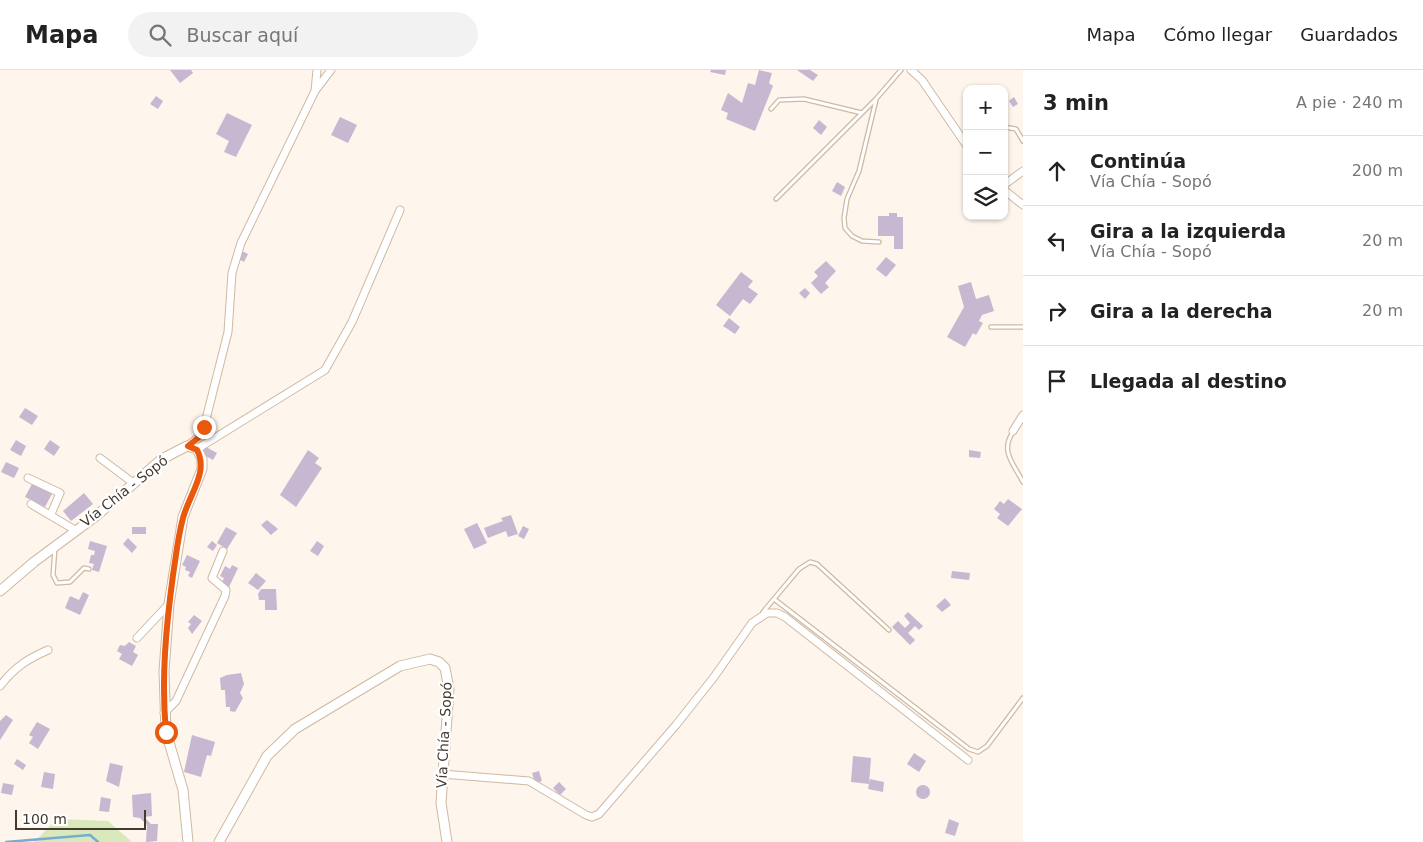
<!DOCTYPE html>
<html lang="es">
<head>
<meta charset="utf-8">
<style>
	:root { --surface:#fff; --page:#f2f2f2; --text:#222; --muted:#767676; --line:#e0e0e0 }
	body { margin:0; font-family:"DejaVu Sans",sans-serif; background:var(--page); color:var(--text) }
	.controls { position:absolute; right:15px; top:15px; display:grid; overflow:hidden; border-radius:10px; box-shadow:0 1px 4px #0004 }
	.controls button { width:45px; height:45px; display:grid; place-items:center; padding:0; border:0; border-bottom:1px solid var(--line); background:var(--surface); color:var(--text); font:25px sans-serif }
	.scale { position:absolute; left:15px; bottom:12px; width:131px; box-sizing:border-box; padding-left:5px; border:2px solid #433a30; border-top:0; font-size:14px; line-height:18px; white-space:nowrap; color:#433a30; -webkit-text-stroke:4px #fff; paint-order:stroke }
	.stop { position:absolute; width:15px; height:15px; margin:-11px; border:4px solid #ea580c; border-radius:50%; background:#fff }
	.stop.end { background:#ea580c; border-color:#fff; box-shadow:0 1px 5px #0008 }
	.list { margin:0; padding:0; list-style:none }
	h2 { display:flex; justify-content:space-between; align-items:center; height:65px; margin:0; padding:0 20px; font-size:21px }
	h2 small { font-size:16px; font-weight:400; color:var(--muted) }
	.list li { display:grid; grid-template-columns:32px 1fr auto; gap:15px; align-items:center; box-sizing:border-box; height:70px; padding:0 20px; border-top:1px solid var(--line) }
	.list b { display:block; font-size:19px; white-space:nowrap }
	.list p { margin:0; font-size:16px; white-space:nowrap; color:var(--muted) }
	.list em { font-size:16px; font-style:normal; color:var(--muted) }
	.icon { flex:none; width:28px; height:28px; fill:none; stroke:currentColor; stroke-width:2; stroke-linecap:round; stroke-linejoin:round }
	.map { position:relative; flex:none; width:1023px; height:772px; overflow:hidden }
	header { display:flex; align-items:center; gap:30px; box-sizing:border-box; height:70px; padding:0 25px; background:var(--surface); border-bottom:1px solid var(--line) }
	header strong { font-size:24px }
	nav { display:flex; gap:28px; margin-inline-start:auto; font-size:18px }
	.search { width:350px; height:45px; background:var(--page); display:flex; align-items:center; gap:12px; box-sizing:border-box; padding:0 18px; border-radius:28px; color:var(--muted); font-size:19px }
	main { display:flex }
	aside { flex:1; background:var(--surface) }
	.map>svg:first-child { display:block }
	.green { fill:#dae9bc }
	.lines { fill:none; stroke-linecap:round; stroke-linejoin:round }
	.stream { stroke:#75add2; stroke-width:2.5 }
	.building { fill:#c7b7d1 }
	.service-casing { stroke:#cfb9a2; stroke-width:5.5 }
	.minor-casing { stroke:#cfb9a2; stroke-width:9 }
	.tertiary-casing { stroke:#cfb9a2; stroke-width:11 }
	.service { stroke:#fff; stroke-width:3 }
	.minor { stroke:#fff; stroke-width:7 }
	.tertiary { stroke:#fff; stroke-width:9 }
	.route { stroke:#ea580c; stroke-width:6 }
	.labels { text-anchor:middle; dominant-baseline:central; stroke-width:4.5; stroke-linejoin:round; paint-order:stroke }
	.street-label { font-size:14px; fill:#433a30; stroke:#fff }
</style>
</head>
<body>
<header>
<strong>Mapa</strong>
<div class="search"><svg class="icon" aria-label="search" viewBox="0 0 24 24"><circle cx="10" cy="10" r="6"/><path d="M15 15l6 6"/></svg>Buscar aquí</div>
<nav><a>Mapa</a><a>Cómo llegar</a><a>Guardados</a></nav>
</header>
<main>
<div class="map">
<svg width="1023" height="772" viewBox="0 0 1023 772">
	<rect width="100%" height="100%" fill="#fef5ec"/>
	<path class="green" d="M57,749l51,2 24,21h-98z"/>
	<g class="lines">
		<path class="stream" d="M6,772l84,-7 8,7"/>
	</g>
	<path class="building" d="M170,0h21l2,3 -13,10z
		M711,0h15l-1,5 -15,-3z
		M759,0l13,3 -3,10 4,3 -18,45 -29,-12 2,-6 -7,-3 7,-17 14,10 6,-20 7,2z
		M797,0h13l8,5 -5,6z
		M156,26l7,5 -5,8 -8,-5z
		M1014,27l4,7 -5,3 -4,-6z
		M227,43l25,12 -16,32 -12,-5 5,-11 -13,-7z
		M340,47l17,8 -9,18 -17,-8z
		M819,50l8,7 -6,8 -8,-7z
		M837,112l8,5 -4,9 -9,-5z
		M889,143h8v4h6v32h-9v-13h-16v-20h11z
		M242,181l6,3 -4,8 -7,-4z
		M886,187l10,8 -10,12 -10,-8z
		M826,191l10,10 -11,12 4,4 -8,7 -10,-11 7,-7 -4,-4z
		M741,202l12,9 -5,6 10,7 -8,10 -7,-5 -13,17 -14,-11z
		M971,212l5,17 13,-4 5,16 -12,4 -3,6 4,2 -7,12 -3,-2 -8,14 -18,-10 17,-30 -6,-21z
		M805,218l5,5 -5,6 -6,-6z
		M729,248l11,9 -5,7 -12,-8z
		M25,338l13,8 -6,9 -13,-8z
		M16,370l10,6 -5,10 -11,-6z
		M50,370l10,7 -6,9 -10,-7z
		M206,377l11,6 -4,7 -11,-6z
		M308,380l11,8 -4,5 7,5 -26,39 -16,-12z
		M969,380l12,2 -1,6 -11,-1z
		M6,392l13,6 -5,10 -13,-6z
		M33,412l20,10 -8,15 -20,-10z
		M84,423l9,11 -22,17 -8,-10z
		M1008,429l14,10 -14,17 -11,-8 3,-4 -6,-5 6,-8 4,3z
		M511,445l7,19 -10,3 -2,-6 -18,7 -4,-10 19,-7 -2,-3z
		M267,450l11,9 -7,6 -10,-10z
		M477,453l10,20 -13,6 -10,-20z
		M523,456l6,3 -5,10 -6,-3z
		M132,457h14v7h-14z
		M226,457l11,6 -10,16 -10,-6z
		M128,468l9,9 -5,6 -9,-9z
		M90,471l17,5 -8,26 -7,-2 2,-6 -5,-1 2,-8h3l1,-4 -7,-2z
		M212,471l5,4 -4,6 -6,-4z
		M317,471l7,5 -6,10 -8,-5z
		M187,485l13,6 -8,17 -4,-2 2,-4 -5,-2 1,-3 -4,-2z
		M232,495l6,3 -9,19 -8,-3 3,-6 -4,-2 5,-10 5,3z
		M952,501l18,2 -1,7 -18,-2z
		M256,503l10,8 -8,9 -10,-7z
		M261,519h15l1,21h-12v-10h-6l-1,-6z
		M83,522l6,3 -9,20 -15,-7 5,-12 9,4z
		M945,528l6,7 -9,7 -6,-6z
		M908,542l15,14 -4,4 -4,-4 -7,7 7,7 -5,5 -18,-18 6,-6 7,7 5,-5 -6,-7z
		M194,545l8,6 -10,13 -4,-6 3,-4 -3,-2z
		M129,572l7,4 -3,6 5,3 -6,11 -13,-7 3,-5 -5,-3 3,-6 5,1z
		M241,603l3,11 -4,9 3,5 -8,14 -5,-1v-4h-4l-1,-17h-4l-1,-12 7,-3z
		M6,645l7,5 -13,20v-19z
		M37,652l13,7 -12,20 -9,-6 4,-6 -4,-2z
		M192,665l23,7 -4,14 -4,-1 -6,22 -17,-5z
		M914,683l12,8 -7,11 -12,-8z
		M853,686l18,2 -2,26 -18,-2z
		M17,689l9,6 -3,5 -9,-6z
		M110,693l13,3 -4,21 -13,-6z
		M539,701l3,10 -7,2 -3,-10z
		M44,702l11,2 -2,15 -12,-2z
		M870,709l14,3 -1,10 -15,-3z
		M559,712l7,7 -6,6 -7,-7z
		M3,713l11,2 -2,10 -11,-2z
		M916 722a7 7 0 1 1 14 0a7 7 0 1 1-14 0Z
		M151,723l1,23 -8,1 7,7h7l-1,17 -11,1 1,-17 -7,-7 -7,-1 -1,-22z
		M101,727l10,2 -2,13 -10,-1z
		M949,749l10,4 -4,13 -10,-3z"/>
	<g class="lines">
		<defs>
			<path id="service" d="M876,30l-17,71 -12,28 -3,19 1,10 7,8 10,5 17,1
				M771,39l8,-9 25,-1 58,14
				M1004,57l12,2 7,12
				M776,129l100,-100 25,-29
				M991,257h32
				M1013,362c-13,19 0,31 10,50
				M55,478l-2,27 4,8 13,-1 14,-14 5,1
				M774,529l195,150 9,3 9,-6 36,-48
				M763,542l36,-43 11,-7 7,2 72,66"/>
			<path id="minor" d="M911,0l11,10 45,66
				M315,21l2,-21
				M1004,115l19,-14
				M1004,120l19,15
				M1013,361l10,-16
				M187,376l11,-8 6,-11 24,-95 4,-59 9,-30 74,-152 16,-21
				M197,379l128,-79 27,-48 48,-112
				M100,388l32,24
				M28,408l32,15 -9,21
				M31,434l44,26
				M137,568l32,-34
				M0,616c14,-18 27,-27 48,-36
				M164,643l12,-12 49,-105 1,-6 -14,-12 11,-27
				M442,704l87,7 57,34 6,2 7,-3 77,-89 38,-48 38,-54 15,-10h10l8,4 183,143"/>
			<path id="tertiary" d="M0,521l34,-29 62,-46 66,-57 25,-13 10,3 5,10v10l-19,48 -14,87 -5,67 2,61 17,58 5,52
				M219,772l48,-86 28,-27 105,-63 30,-7 9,3 6,6 4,21 -8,114 6,39"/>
		</defs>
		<use href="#service" class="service-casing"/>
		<use href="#minor" class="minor-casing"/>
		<use href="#tertiary" class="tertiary-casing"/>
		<use href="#service" class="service"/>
		<use href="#minor" class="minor"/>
		<use href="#tertiary" class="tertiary"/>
	</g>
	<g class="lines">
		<path class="route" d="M166,662c-5,-53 0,-105 7,-157 3,-19 5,-39 10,-57 6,-23 26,-46 14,-68l-9,-4 10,-8 6,-11"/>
	</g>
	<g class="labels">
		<g class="street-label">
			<text transform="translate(124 421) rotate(-38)">Vía Chía - Sopó</text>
			<text transform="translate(444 665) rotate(-87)">Vía Chía - Sopó</text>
		</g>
	</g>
</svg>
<div class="controls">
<button>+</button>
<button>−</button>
<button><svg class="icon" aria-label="layers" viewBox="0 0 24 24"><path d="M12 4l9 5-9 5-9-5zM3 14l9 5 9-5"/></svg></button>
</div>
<div class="scale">100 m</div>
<div class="stop" style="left:166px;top:662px"></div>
<div class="stop end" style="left:204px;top:357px"></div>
</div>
<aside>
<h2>3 min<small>A pie · 240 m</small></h2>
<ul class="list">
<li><svg class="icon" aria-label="ahead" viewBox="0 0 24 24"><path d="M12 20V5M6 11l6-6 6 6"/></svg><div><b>Continúa</b><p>Vía Chía - Sopó</p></div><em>200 m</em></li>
<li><svg class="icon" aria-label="left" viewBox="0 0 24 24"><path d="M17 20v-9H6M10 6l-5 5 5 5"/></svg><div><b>Gira a la izquierda</b><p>Vía Chía - Sopó</p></div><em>20 m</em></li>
<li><svg class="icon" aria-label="right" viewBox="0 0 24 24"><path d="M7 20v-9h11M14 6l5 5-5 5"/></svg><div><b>Gira a la derecha</b></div><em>20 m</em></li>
<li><svg class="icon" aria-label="arrive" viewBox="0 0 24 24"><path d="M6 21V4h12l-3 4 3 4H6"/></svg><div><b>Llegada al destino</b></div></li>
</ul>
</aside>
</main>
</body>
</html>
